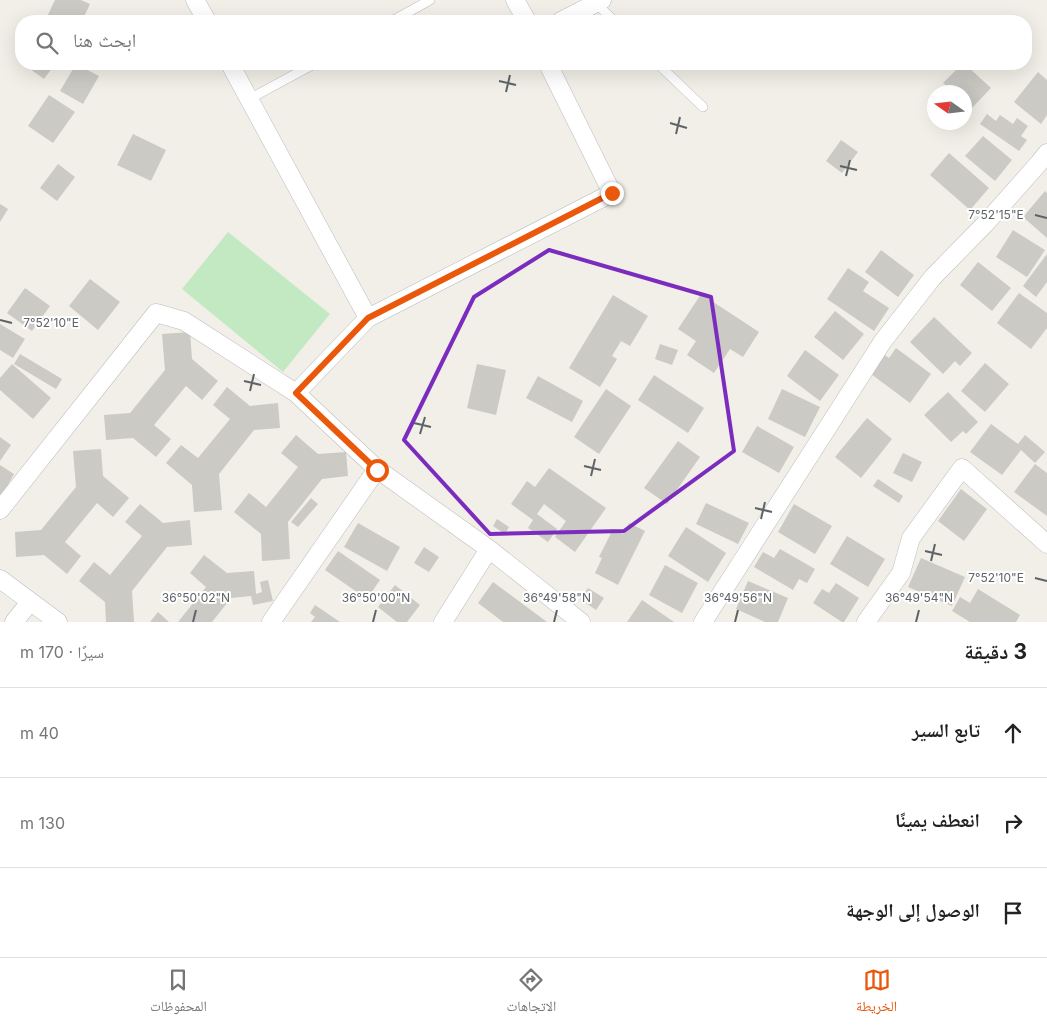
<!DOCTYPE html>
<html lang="ar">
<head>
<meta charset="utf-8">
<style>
	:root { --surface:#fff; --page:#f2f2f2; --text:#222; --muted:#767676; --line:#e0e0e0; --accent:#ea580c }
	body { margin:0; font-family:Inter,"Noto Naskh Arabic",sans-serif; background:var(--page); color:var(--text); direction:rtl }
	.compass { position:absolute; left:927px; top:85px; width:45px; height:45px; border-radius:50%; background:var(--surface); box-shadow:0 5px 20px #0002; rotate:284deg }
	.stop { position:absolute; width:15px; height:15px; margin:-11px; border:4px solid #ea580c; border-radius:50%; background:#fff }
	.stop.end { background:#ea580c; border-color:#fff; box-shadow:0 1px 5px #0008 }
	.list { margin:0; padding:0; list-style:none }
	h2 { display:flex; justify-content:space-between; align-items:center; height:65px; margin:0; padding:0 20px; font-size:21px }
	h2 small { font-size:16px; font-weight:400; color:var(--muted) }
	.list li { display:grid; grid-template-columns:32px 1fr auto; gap:15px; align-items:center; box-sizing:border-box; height:90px; padding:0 20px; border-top:1px solid var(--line) }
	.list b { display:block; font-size:19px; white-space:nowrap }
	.list em { font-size:16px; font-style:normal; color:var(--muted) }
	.icon { flex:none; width:28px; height:28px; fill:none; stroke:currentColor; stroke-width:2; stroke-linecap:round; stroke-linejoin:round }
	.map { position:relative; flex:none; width:1047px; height:622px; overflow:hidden; direction:ltr }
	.search { position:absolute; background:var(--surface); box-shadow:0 5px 20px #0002; left:15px; right:15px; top:15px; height:55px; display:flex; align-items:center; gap:12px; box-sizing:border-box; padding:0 18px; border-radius:20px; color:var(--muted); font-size:19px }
	.sheet { height:335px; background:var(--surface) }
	nav { display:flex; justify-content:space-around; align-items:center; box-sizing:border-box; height:70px; border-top:1px solid var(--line); background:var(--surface); font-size:14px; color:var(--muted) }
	nav a { display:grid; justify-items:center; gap:2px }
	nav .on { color:var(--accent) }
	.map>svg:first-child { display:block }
	.green { fill:#c3e9c3 }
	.building { fill:#cccac4 }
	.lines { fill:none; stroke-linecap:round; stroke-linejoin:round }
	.service-casing { stroke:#b9bdc1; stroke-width:10 }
	.minor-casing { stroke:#b9bdc1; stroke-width:19 }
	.service { stroke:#fff; stroke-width:9 }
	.minor { stroke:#fff; stroke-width:18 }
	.route { stroke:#ea580c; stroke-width:6 }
	.marked { fill:none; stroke:#7b2cbf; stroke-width:4; stroke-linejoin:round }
	.ticks { fill:none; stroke:#5e6368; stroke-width:2 }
	.ticks-label { font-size:12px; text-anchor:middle; fill:#5e6368; stroke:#fff; stroke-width:4; stroke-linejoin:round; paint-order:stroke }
</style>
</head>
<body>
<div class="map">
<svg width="1047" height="622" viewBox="0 0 1047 622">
	<rect width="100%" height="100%" fill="#f1efe7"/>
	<path class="green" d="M228,232l102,82 -47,58 -101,-83z"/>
	<path class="building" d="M55,0h26l9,4 -8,17h-37z
		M23,64h32l-11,15z
		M76,64l23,12 -16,28 -23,-13z
		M962,64h3l26,24 -20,21 -7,-6v-11h-11l-10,-9z
		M1038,72l9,8v35l-6,9 -27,-22z
		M49,95l26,17 -22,31 -25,-17z
		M987,114l9,7 4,-6 13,9 4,-6 11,8 -7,10 6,4 -8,11 -39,-27z
		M133,134l33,16 -15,31 -34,-16z
		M983,136l29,24 -17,21 -30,-25z
		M841,140l17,12 -16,21 -16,-12z
		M949,153l40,35 -19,22 -40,-35z
		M58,164l17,13 -18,24 -17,-13z
		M1045,191l2,2v45l-24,-21z
		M0,204l8,5 -8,13z
		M1013,230l32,20 -18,27 -31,-20z
		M881,250l33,25 -16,22 -33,-25z
		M1047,254v28l-11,15 -13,-11z
		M978,262l33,26 -19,23 -32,-26z
		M848,268l21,14 -6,9 26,17 -15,23 -47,-32z
		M90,279l30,23 -22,28 -29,-24z
		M25,288l25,18 -18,25 -25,-18z
		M1019,293l28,20v15l-16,21 -34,-26z
		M701,294l58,38 -16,25 -13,-8 -16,24 -27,-18 9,-14 -18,-12z
		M613,295l35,21 -18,30 -9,-5 -9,15 5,3 -17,28 -31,-19z
		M835,311l29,23 -21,26 -29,-23z
		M934,317l38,36 -12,13 -5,-5 -12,13 -33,-32z
		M0,324l25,15 -12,19 -13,-8z
		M190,332l2,27 26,22 -16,19 -16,-14 -32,39 17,14 -15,18 -23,-19 -27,2 -2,-25 26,-2 35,-43 -3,-36z
		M660,344l18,6 -6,15 -17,-6z
		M896,348l35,26 -21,29 -43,-32 14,-19 8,6z
		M805,350l34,25 -19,26 -33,-25z
		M20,354l42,25 -6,10 -42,-25z
		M985,363l24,21 -24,28 -24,-21z
		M12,364l39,34 -18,21 -33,-29v-12z
		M477,364l29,6 -10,45 -29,-7z
		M654,375l50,33 -16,25 -50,-33z
		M538,376l45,25 -11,21 -46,-24z
		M227,387l23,19 28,-3 2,25 -26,2 -35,44 3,36 -28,2 -2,-27 -26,-22 15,-18 17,13 32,-39 -17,-14z
		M606,389l25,17 -32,48 -25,-17z
		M782,389l38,18 -15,30 -37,-18z
		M948,392l30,30 -12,12 -3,-3 -12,11 -27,-27z
		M867,418l25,21 -31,39 -26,-21z
		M991,424l27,20 7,-9 20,17 -10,11 -14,-13 -19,25 -32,-23z
		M757,426l37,21 -15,26 -37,-21z
		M296,435l22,19 28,-2 2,24 -26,3 -34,43 2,37 -28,2 -1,-27 -27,-22 15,-19 17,14 32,-40 -17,-14z
		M0,437l11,8 -11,16z
		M678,441l22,16 -33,47 -23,-16z
		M101,449l2,27 26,22 -16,19 -16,-14 -32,39 16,14 -14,18 -23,-19 -28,2 -1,-25 26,-2 35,-43 -3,-36z
		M903,453l19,9 -10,20 -19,-9z
		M1035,464l12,9v43l-33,-24z
		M0,465l14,9 -14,25z
		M549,468l57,40 -31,44 -20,-15 11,-16 -22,-17 -7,10 20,15 -9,13 -20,-14 5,-8 -22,-16 16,-23 8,6z
		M878,479l25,17 -4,7 -26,-17z
		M961,489l26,20 -23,32 -26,-20z
		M311,498l7,6 -20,23 -7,-5z
		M706,503l43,20 -11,21 -42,-20z
		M140,504l23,19 27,-3 2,25 -25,2 -35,44 2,31h-28l-1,-20 -26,-21 15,-19 16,13 32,-39 -17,-14z
		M794,504l38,22 -17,28 -37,-22z
		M497,519l12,8 -4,7 -12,-8z
		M358,523l42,24 -13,24 -43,-24z
		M629,523l16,8 -27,54 -23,-12 7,-15 -3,-1 14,-28 10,5z
		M686,527l40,26 -18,29 -40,-26z
		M847,536l38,23 -17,28 -38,-23z
		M424,547l15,10 -10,15 -15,-9z
		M780,549l35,20 -8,14 -8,-4 -6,11 -39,-23 9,-15 11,6z
		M338,551l42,29 -13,19 -42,-29z
		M204,555l23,18 27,-2 2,23 6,-2 -2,-10 8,-2 5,21 -20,4 -2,-9 -20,2 -19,24h-34l28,-35 -16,-14z
		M921,558l44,19 -13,29 -44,-19z
		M665,565l33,18 -16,30 -33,-18z
		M748,581l40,17 -10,24h-13l-29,-13z
		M493,582l54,40h-44l-25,-19z
		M836,583l23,15 -15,24h-2l-29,-19 9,-14 7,4z
		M395,585l25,20 -13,17h-10l-19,-15z
		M588,588l16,10 -8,12 -16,-11z
		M978,589l42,26 -4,7h-46l-18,-11 8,-14 10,6z
		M642,600l32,22h-47z
		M315,605l25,17h-29l4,-5 -5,-4z
		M158,612l11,10h-19z"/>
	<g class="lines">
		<defs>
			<path id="service" d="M596,3l18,18
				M392,21l38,-21
				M658,64l45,43
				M249,99l65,-35"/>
			<path id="minor" d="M195,0l12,21
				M515,0l12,21
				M561,21l41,-21
				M230,64l138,254
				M0,510l156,-197 28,8 112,72
				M489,549l92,73
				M0,579l58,43
				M14,622l16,-20
				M271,622l106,-153
				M443,622l46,-73 -112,-80 -81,-76 72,-75 244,-125 -64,-129
				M703,622l180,-281 50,-64 52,-53 54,-61 8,-10
				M866,622l35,-49 10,-35 51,-70 85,76"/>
		</defs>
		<use href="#service" class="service-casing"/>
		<use href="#minor" class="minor-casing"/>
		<use href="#service" class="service"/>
		<use href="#minor" class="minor"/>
	</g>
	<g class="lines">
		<path class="route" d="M377,470l-81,-77 72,-75 244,-125"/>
	</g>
	<path class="marked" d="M549,250l162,47 23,154 -110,80 -134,3 -86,-94 70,-143z"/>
	<path class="ticks" d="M499,81l17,4M506,92l4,-17M670,123l17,5M676,134l4,-17M840,166l17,4M846,176l4,-16M1035,215l12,3M0,320l12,3M244,381l17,4M250,391l4,-17M414,423l17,4M420,434l5,-17M584,466l17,4M591,476l4,-17M755,508l17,4M761,519l4,-17M925,551l17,4M931,561l4,-17M1035,578l12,3M193,622l3,-12M373,622l3,-12M554,622l3,-12M735,622l3,-12M916,622l3,-12"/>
	<g class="ticks-label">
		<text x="996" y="219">7°52'15"E</text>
		<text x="51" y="327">7°52'10"E</text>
		<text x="996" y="582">7°52'10"E</text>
		<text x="196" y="602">36°50'02"N</text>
		<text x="376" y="602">36°50'00"N</text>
		<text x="557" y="602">36°49'58"N</text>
		<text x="738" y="602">36°49'56"N</text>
		<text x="919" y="602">36°49'54"N</text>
	</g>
</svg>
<svg class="compass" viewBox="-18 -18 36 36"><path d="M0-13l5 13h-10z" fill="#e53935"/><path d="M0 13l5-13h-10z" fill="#767676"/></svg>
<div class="stop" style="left:377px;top:470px"></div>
<div class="stop end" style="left:612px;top:193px"></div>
<div class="search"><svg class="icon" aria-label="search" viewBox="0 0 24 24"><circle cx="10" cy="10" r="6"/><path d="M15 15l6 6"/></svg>ابحث هنا</div>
</div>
<section class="sheet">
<h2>3 دقيقة<small>سيرًا · 170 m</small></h2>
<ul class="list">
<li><svg class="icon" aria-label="ahead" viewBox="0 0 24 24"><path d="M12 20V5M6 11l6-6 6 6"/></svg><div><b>تابع السير</b></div><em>40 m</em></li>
<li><svg class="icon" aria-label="right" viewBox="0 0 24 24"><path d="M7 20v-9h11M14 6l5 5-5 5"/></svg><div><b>انعطف يمينًا</b></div><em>130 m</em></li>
<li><svg class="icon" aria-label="arrive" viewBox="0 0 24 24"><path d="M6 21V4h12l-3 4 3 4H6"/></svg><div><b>الوصول إلى الوجهة</b></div></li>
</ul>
</section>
<nav>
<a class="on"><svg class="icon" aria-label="map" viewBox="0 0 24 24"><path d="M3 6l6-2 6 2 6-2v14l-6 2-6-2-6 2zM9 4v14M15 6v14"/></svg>الخريطة</a>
<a><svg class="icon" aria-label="directions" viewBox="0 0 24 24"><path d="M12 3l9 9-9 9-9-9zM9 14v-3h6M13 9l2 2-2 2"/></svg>الاتجاهات</a>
<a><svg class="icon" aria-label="saved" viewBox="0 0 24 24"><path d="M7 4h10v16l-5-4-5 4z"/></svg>المحفوظات</a>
</nav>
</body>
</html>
